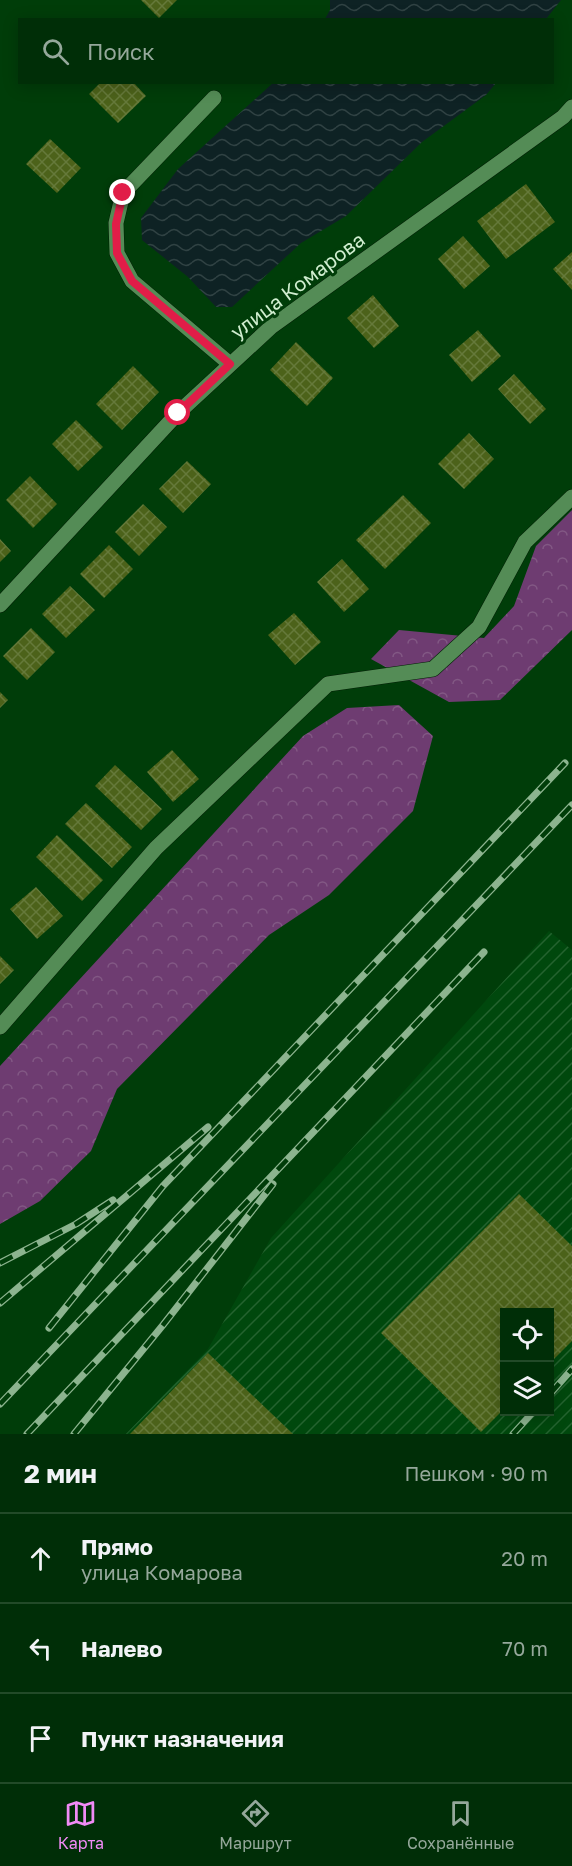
<!DOCTYPE html>
<html lang="ru">
<head>
<meta charset="utf-8">
<style>
	:root { --surface:#002e07; --page:#0a3611; --text:#f1f3f6; --muted:#95a89b; --line:#224a28; --accent:#f08bf6 }
	body { margin:0; font-family:"Golos Text",sans-serif; background:var(--page); color:var(--text) }
	.controls { position:absolute; right:18px; bottom:18px; display:grid; overflow:hidden; border-radius:0px; box-shadow:0 3px 15px #0003 }
	.controls button { width:54px; height:54px; display:grid; place-items:center; padding:0; border:0; border-bottom:2px solid var(--line); background:var(--surface); color:var(--text); font:30px sans-serif }
	.stop { position:absolute; width:18px; height:18px; margin:-14px; border:4px solid #e11d48; border-radius:50%; background:#fff }
	.stop.end { background:#e11d48; border-color:#fff; box-shadow:0 2px 6px #0008 }
	.list { margin:0; padding:0; list-style:none }
	h2 { display:flex; justify-content:space-between; align-items:center; height:78px; margin:0; padding:0 24px; font-size:26px }
	h2 small { font-size:20px; font-weight:400; color:var(--muted) }
	.list li { display:grid; grid-template-columns:39px 1fr auto; gap:18px; align-items:center; box-sizing:border-box; height:90px; padding:0 24px; border-top:2px solid var(--line) }
	.list b { display:block; font-size:22px; white-space:nowrap }
	.list p { margin:0; font-size:20px; white-space:nowrap; color:var(--muted) }
	.list em { font-size:20px; font-style:normal; color:var(--muted) }
	.icon { flex:none; width:33px; height:33px; fill:none; stroke:currentColor; stroke-width:2; stroke-linecap:round; stroke-linejoin:round }
	.map { position:relative; flex:none; width:572px; height:1434px; overflow:hidden }
	.search { position:absolute; background:var(--surface); box-shadow:0 3px 15px #0003; left:18px; right:18px; top:18px; height:66px; display:flex; align-items:center; gap:15px; box-sizing:border-box; padding:0 21px; border-radius:0px; color:var(--muted); font-size:22px }
	.sheet { height:348px; background:var(--surface) }
	nav { display:flex; justify-content:space-around; align-items:center; box-sizing:border-box; height:84px; border-top:2px solid var(--line); background:var(--surface); font-size:16px; color:var(--muted) }
	nav a { display:grid; justify-items:center; gap:3px }
	nav .on { color:var(--accent) }
	.map>svg:first-child { display:block }
	.industrial { fill:url(#industrial-furrows); fill-rule:evenodd }
	.forest { fill:url(#forest-crowns) }
	.water { fill:url(#water-waves) }
	.building { fill:url(#building-cross-hatch) }
	.lines { fill:none; stroke-linecap:round; stroke-linejoin:round }
	.minor-casing { stroke:#032006; stroke-width:16 }
	.minor { stroke:#548c56; stroke-width:15 }
	.rail-casing { stroke:#8cb48f; stroke-width:7 }
	.rail { stroke:#003d09; stroke-width:4.5; stroke-dasharray:14; stroke-linecap:butt }
	.route { stroke:#e11d48; stroke-width:8 }
	.labels { text-anchor:middle; dominant-baseline:central; stroke-width:6; stroke-linejoin:round; paint-order:stroke }
	.street-label { font-size:20px; fill:#d0eed0; stroke:#003d09 }
</style>
</head>
<body>
<div class="map">
<svg width="572" height="1434" viewBox="0 0 572 1434">
	<defs>
		<pattern id="industrial-furrows" width="10" height="10" patternUnits="userSpaceOnUse" patternTransform="scale(1.5)"><rect width="10" height="10" fill="#00480d"/><path d="M-1 1l2-2M0 10L10 0M9 11l2-2" fill="none" stroke="#24632f"/></pattern>
		<pattern id="forest-crowns" width="20" height="18" patternUnits="userSpaceOnUse" patternTransform="scale(1.5)"><rect width="20" height="18" fill="#6e3c71"/><path d="M2 6a3 3 0 1 1 6 0M12 15a3 3 0 1 1 6 0" fill="none" stroke="#825884"/></pattern>
		<pattern id="water-waves" width="16" height="10" patternUnits="userSpaceOnUse" patternTransform="scale(1.5)"><rect width="16" height="10" fill="#0e2224"/><path d="M0 5q4-4 8 0t8 0" fill="none" stroke="#304243"/></pattern>
		<pattern id="building-cross-hatch" width="8" height="8" patternUnits="userSpaceOnUse" patternTransform="scale(1.5)"><rect width="8" height="8" fill="#4c621a"/><path d="M0 0l8 8M0 8l8-8" fill="none" stroke="#65793a"/></pattern>
	</defs>
	<rect width="100%" height="100%" fill="#003d09"/>
	<path class="industrial" d="M549,931l23,19v484h-446l82,-85 63,-111zM504,1312h46v100h-46z"/>
	<path class="forest" d="M572,510v120l-72,70 -51,2 -78,-43 28,-29 85,8 30,-32 22,-60z
		M399,705l34,31 -20,75 -84,84 -60,40 -152,154 -26,62 -51,50 -40,23v-158l303,-330 44,-28z"/>
	<path class="water" d="M330,0h231l-15,19h-221l5,-9z
		M274,82l222,1 -10,12 -64,47 -76,74 -45,27 -69,64h-16l-28,-30 -46,-37 -1,-22 37,-49z"/>
	<path class="building" d="M141,0h36l-18,18z
		M101,82h32l13,14 -28,27 -29,-29z
		M50,139l31,29 -24,25 -31,-29z
		M526,184l29,38 -49,37 -29,-38z
		M463,236l27,30 -26,23 -26,-30z
		M572,252v38l-19,-21z
		M373,295l26,31 -25,22 -27,-30z
		M478,330l23,26 -29,26 -23,-27z
		M296,342l37,36 -26,28 -37,-36z
		M133,366l26,26 -37,38 -26,-26z
		M514,374l32,35 -16,15 -32,-35z
		M76,420l27,27 -25,24 -26,-27z
		M469,433l25,26 -30,30 -26,-25z
		M187,461l24,23 -28,29 -24,-24z
		M30,476l27,28 -24,24 -27,-28z
		M403,495l28,28 -46,46 -29,-29z
		M143,504l24,23 -28,29 -24,-24z
		M0,539l11,12 -11,11z
		M109,545l24,24 -29,29 -24,-24z
		M342,559l27,30 -25,23 -27,-30z
		M70,586l25,24 -29,28 -24,-24z
		M294,613l27,29 -26,23 -27,-30z
		M31,628l24,24 -28,28 -24,-24z
		M0,692l8,8 -8,8z
		M172,750l27,29 -26,23 -26,-30z
		M115,765l47,44 -21,21 -46,-44z
		M86,803l46,44 -20,21 -47,-44z
		M57,835l46,45 -21,21 -46,-44z
		M36,887l27,29 -26,23 -27,-30z
		M0,956l14,14 -14,14z
		M519,1194l53,52v95l-22,22v-51h-46v97l-23,23 -100,-99z
		M208,1353l85,81h-163z"/>
	<g class="lines">
		<defs>
			<path id="minor" d="M214,98l-91,95 -7,30 1,30 15,28 98,83
				M0,605l178,-192 93,-86 292,-210 9,-10
				M0,1027l156,-179 172,-164 105,-15 46,-42 46,-85 47,-45"/>
		</defs>
		<use href="#minor" class="minor-casing"/>
		<use href="#minor" class="minor"/>
		<defs>
			<path id="rail" d="M0,1263l76,-39 37,-24
				M0,1303l208,-176
				M49,1328l114,-142 402,-423
				M550,1394l22,-25
				M0,1404l572,-599
				M27,1434l457,-482
				M74,1434l89,-109 110,-141
				M513,1434l20,-22"/>
		</defs>
		<use href="#rail" class="rail-casing"/>
		<use href="#rail" class="rail"/>
	</g>
	<g class="lines">
		<path class="route" d="M123,193l-7,31 1,29 15,28 98,83 -52,49"/>
	</g>
	<g class="labels">
		<g class="street-label">
			<text transform="translate(297 285) rotate(-37)">улица Комарова</text>
		</g>
	</g>
</svg>
<div class="controls">
<button><svg class="icon" aria-label="locate" viewBox="0 0 24 24"><circle cx="12" cy="12" r="6"/><path d="M12 2v4M12 18v4M2 12h4M18 12h4"/></svg></button>
<button><svg class="icon" aria-label="layers" viewBox="0 0 24 24"><path d="M12 4l9 5-9 5-9-5zM3 14l9 5 9-5"/></svg></button>
</div>
<div class="stop" style="left:178px;top:413px"></div>
<div class="stop end" style="left:123px;top:193px"></div>
<div class="search"><svg class="icon" aria-label="search" viewBox="0 0 24 24"><circle cx="10" cy="10" r="6"/><path d="M15 15l6 6"/></svg>Поиск</div>
</div>
<section class="sheet">
<h2>2 мин<small>Пешком · 90 m</small></h2>
<ul class="list">
<li><svg class="icon" aria-label="ahead" viewBox="0 0 24 24"><path d="M12 20V5M6 11l6-6 6 6"/></svg><div><b>Прямо</b><p>улица Комарова</p></div><em>20 m</em></li>
<li><svg class="icon" aria-label="left" viewBox="0 0 24 24"><path d="M17 20v-9H6M10 6l-5 5 5 5"/></svg><div><b>Налево</b></div><em>70 m</em></li>
<li><svg class="icon" aria-label="arrive" viewBox="0 0 24 24"><path d="M6 21V4h12l-3 4 3 4H6"/></svg><div><b>Пункт назначения</b></div></li>
</ul>
</section>
<nav>
<a class="on"><svg class="icon" aria-label="map" viewBox="0 0 24 24"><path d="M3 6l6-2 6 2 6-2v14l-6 2-6-2-6 2zM9 4v14M15 6v14"/></svg>Карта</a>
<a><svg class="icon" aria-label="directions" viewBox="0 0 24 24"><path d="M12 3l9 9-9 9-9-9zM9 14v-3h6M13 9l2 2-2 2"/></svg>Маршрут</a>
<a><svg class="icon" aria-label="saved" viewBox="0 0 24 24"><path d="M7 4h10v16l-5-4-5 4z"/></svg>Сохранённые</a>
</nav>
</body>
</html>
